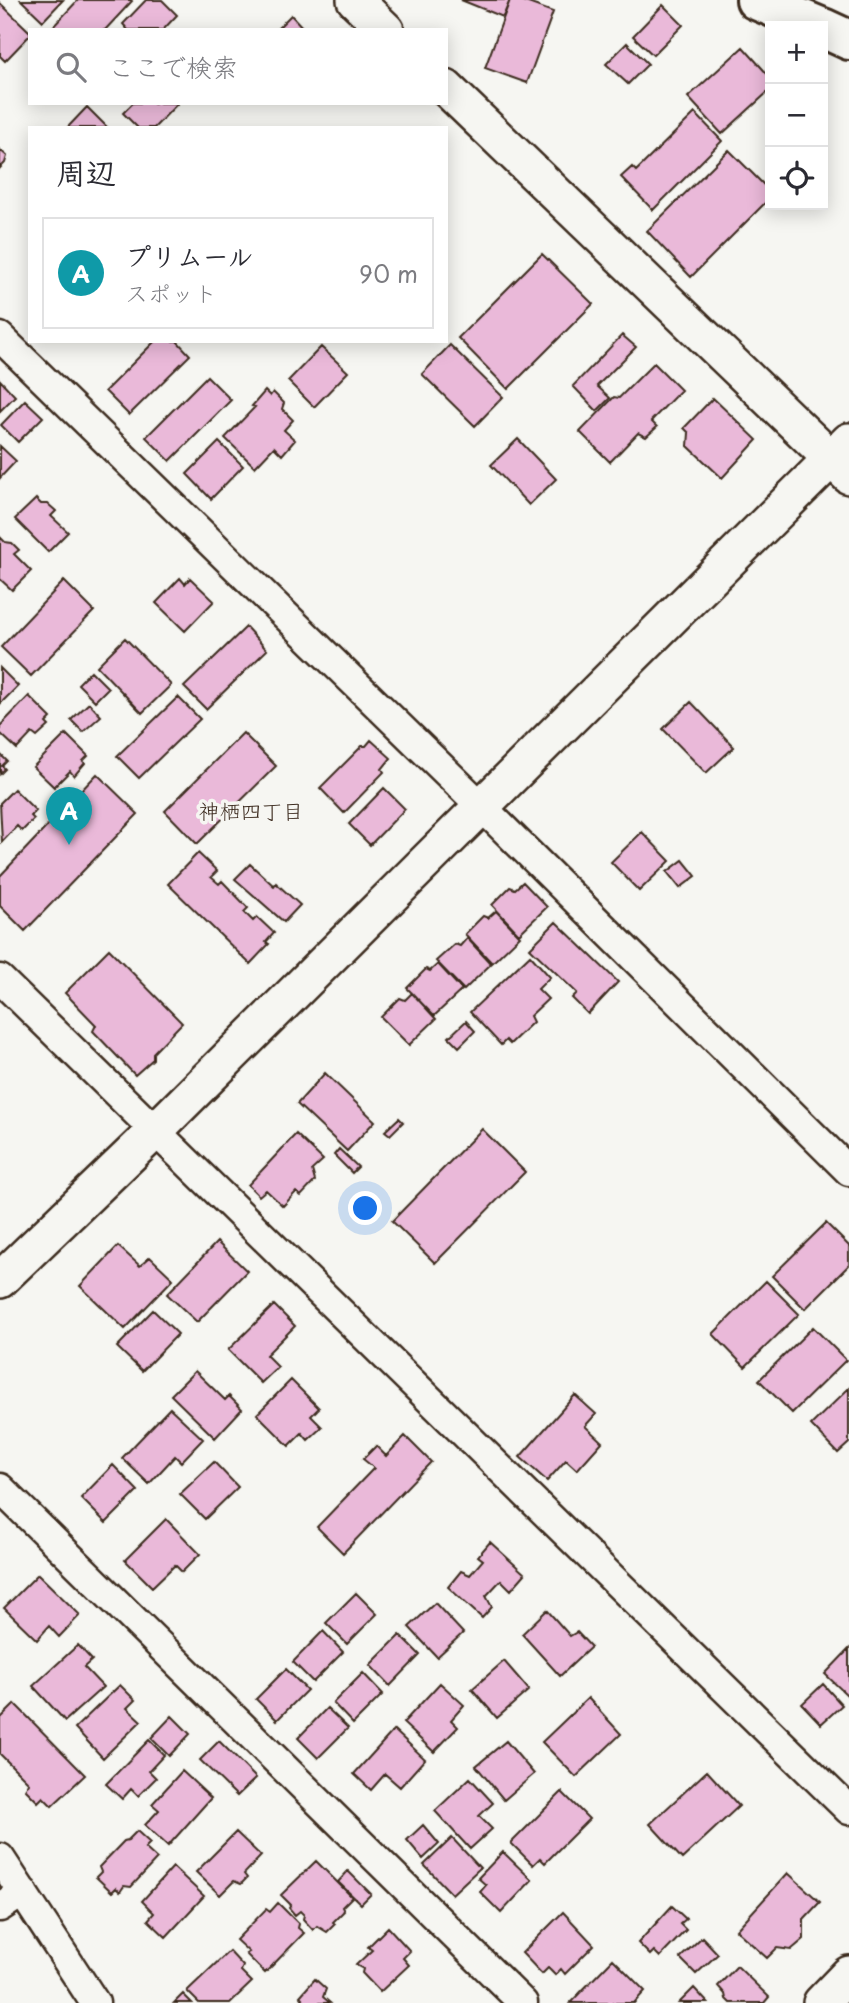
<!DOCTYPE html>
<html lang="ja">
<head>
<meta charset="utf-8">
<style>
	:root { --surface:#fff; --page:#f2f2f3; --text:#2b2b33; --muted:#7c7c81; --line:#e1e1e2; --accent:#ea580c }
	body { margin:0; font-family:"Playpen Sans","Klee One",sans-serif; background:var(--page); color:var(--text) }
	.controls { position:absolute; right:21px; top:21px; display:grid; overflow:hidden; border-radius:0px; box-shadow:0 4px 18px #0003 }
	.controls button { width:63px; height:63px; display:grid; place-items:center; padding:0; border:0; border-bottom:2px solid var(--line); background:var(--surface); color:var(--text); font:35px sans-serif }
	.you { position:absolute; left:366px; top:1209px; width:24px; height:24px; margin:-18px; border:5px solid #fff; border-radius:50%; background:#1a73e8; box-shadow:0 0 0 10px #1a73e833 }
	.badge { display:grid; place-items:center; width:46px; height:46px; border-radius:50%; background:var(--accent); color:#fff; font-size:23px; font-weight:700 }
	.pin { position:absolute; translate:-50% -58px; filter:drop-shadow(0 2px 4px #0008) }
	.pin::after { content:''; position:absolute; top:37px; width:24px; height:21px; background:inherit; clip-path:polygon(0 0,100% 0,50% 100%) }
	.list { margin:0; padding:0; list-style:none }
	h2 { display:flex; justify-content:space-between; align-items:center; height:91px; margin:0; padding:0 28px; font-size:30px }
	h2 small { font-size:23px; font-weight:400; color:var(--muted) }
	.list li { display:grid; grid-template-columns:46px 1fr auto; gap:21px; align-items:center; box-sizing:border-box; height:112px; margin:0 14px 14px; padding:0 14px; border:2px solid var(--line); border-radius:0px }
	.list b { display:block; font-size:26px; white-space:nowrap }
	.list p { margin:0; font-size:23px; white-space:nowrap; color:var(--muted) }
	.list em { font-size:23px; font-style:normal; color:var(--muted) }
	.icon { flex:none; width:38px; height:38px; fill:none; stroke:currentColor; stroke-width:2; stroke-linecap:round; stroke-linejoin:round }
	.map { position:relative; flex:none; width:849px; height:2003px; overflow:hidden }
	.search { position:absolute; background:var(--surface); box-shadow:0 4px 18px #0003; left:28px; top:28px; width:420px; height:77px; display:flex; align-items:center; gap:18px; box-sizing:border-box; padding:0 24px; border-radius:0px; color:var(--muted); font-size:26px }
	.panel { position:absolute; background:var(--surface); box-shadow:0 4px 18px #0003; left:28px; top:126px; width:420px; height:217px; border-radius:0px }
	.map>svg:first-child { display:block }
	.building { fill:#eab9d9; stroke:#3b2a1e; stroke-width:2 }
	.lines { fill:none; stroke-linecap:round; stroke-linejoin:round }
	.minor-casing { stroke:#3b2a1e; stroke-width:33 }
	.tertiary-casing { stroke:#3b2a1e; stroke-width:40 }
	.secondary-casing { stroke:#3b2a1e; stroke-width:44 }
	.minor { stroke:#f6f6f2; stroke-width:28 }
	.tertiary { stroke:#f6f6f2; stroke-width:35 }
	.secondary { stroke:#f6f6f2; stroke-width:38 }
	.labels { text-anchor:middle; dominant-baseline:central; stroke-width:7; stroke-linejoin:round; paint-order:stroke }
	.neighbourhood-label { font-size:21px; fill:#3b2a1e; stroke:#f6f6f2 }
</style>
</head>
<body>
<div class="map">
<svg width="849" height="2003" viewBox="0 0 849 2003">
	<rect width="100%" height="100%" fill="#f6f6f2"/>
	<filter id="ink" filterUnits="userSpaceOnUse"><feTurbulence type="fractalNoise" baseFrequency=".0143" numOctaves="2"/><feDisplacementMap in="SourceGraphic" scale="14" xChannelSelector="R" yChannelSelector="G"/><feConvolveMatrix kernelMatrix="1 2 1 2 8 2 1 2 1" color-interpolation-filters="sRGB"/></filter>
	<g filter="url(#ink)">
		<path class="building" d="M21,0h42l-20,21z
			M78,0h53l1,1 -27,29h-55z
			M146,0h16l15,15 -14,15h-35l-5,-6z
			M461,0h49l-7,17z
			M510,0h10l33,12 -26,71 -42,-15z
			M0,3l30,29v3l-25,26 -5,-5z
			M663,5l20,20 -30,30 -20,-19z
			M291,15l14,15h-29z
			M627,43l21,21 -20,20 -22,-20z
			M743,47l27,30v13l-48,44 -34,-37z
			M133,103h45l-24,25h-16l-15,-15z
			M87,107l21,21h-41z
			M695,113l27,28 -69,69 -32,-33 11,-10 4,4z
			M0,150l7,6 -2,7 -5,5z
			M729,150l41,41v7l-79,79 -44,-46z
			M542,254l51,50 -85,85 -50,-51z
			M622,335l14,12 -39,39 13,12 -13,13 -24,-25z
			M155,341h22l13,14 -61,60 -24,-24z
			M450,345l53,52 -28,29 -53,-52z
			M321,347l27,25 -34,35 -26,-26z
			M654,363l27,27 -30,31 6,6 -11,10 -8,-4 -28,29 -30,-30 34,-35 5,1z
			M207,376l24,24 -61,61 -24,-24z
			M0,380l15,16 -15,15z
			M265,391l5,5 3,-4 11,11 -2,6 11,11 -9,10 11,10 -13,15 -8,-8 -19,20 -30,-29 30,-31 -3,-1z
			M713,398l44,42 -35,38 -34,-32 1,-13 -5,-5z
			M25,400l18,17 -25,25 -17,-17z
			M518,439l38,40 -27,26 -38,-40z
			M219,442l24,24 -32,33 -24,-25z
			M0,446l16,15 -16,17z
			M36,499l5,5h7l8,7 -5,5 17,16 -20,20 -33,-33z
			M0,537l5,5 7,1 7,7 -5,4 17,17 -19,19 -12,-11z
			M180,578l5,6 5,-6 24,23 -29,30 -29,-28z
			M64,581l30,30 -63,65 -30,-29z
			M246,627l21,23 -61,59 -22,-22z
			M125,638l46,47 -29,28 -45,-47z
			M0,668l18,18 -18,18z
			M91,671l17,17 -13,13 -17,-17z
			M29,696l22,22 -5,5 3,3 -12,11 -5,-4 -15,16 -17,-16v-7z
			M178,697l22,22 -61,59 -22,-22z
			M691,702l43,45 -28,26 -43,-44z
			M89,703l12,13 -18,16 -12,-12z
			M243,733l33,33 -79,78 -32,-33z
			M66,734l22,22 -5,5 2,2 -11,13 -4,-5 -16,16 -21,-20z
			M371,740l20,18 -9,11 2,3 -40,41 -24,-25 42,-42h4z
			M0,754l7,7 -5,5 3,3 -5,5z
			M97,774l41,40 -113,117 -25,-25v-30z
			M384,788l21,21 -35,36 -21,-21z
			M14,789l22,22 -5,5 3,3 -12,12 -5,-5 -15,16 -2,-39z
			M642,832l28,29 -31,30 -28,-29z
			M198,853l19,18 -6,6 8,7 3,-3 26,27 -4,4 9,9 4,-4 17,16 -8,9 3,2 -19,20 -82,-80z
			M683,860l13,16 -16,12 -13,-16z
			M250,864l24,22 2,-3 24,22 -16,17 -49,-43z
			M523,882l24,25 -28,27 -27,-29 18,-18 5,2z
			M496,911l24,25 -28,27 -27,-29 18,-18 5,2z
			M556,922l62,60 -30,32 -16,-16 5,-5 -47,-45z
			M467,938l24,26 -27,26 -28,-29 19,-17 5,2z
			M109,949l73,74 -29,30v6l-18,16 -42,-44 3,-6 -31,-32z
			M530,955l20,22 -12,12 10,10 -18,17 3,6 -23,22 -4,-4 -5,5 -31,-33z
			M438,964l24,26 -28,26 -27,-28 19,-19 4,2z
			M412,993l24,26 -27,26 -28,-28 19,-19 5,2z
			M466,1021l9,10 -16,16 -10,-10z
			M325,1073l50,48 -28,30 -50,-47z
			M399,1118l4,4 -13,13 -5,-4z
			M482,1129l43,43 -90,91 -43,-42z
			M296,1134l27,26 -11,10 3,11 -14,15 -5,-4 -13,14 -17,-16 -7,6 -11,-11z
			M339,1149l19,18 -6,6 -18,-18z
			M826,1223l23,23v19l-44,44 -33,-33z
			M217,1242l30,29 -50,51 -30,-28z
			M118,1246l22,20 10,-9 23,22 -48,50 -45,-43z
			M766,1281l33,33 -54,53 -32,-33z
			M274,1305l21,21 -29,29 12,12 -17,16 -33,-33z
			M153,1310l25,24 -36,37 -25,-24z
			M813,1327l33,33 -54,53 -33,-33z
			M195,1371l30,29 4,-4 13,13 -27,29 -44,-43z
			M291,1380l28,28 -8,8 11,11 -14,13 -6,-7 -13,13 -32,-32z
			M849,1388v55l-11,10 -27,-28z
			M575,1395l21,19 -11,12 17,16 -25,28 -11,-10 -19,21 -27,-24z
			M170,1408l33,31 -22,23 -6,-6 -26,28 -27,-26z
			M405,1436l26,26 -88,91 -26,-26 57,-59 -11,-9 13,-13 10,10z
			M214,1462l24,25 -33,32 -25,-25z
			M113,1465l25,26 -32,32 -25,-25z
			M166,1519l34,35 -18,18 -7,-7 -23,22 -27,-27z
			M490,1542l35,32 -14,16 -10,-10 -15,16 6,11 -10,11 -34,-31 13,-16 9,4 13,-15 -5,-4z
			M38,1574l42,41 -21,22 -10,-11 -12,14 -33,-32z
			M356,1593l21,21 -30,30 -21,-21z
			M435,1603l28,30 -26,24 -28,-30z
			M547,1610l23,26 7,-4 14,15 -31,29 -38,-42z
			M323,1631l20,21 -30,30 -20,-20z
			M400,1635l20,20 -30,31 -20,-21z
			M78,1645l14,15 -8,7 19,20 -38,34 -32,-35z
			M849,1649v48l-24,-23z
			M504,1661l25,29 -32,28 -25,-29z
			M286,1669l21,21 -30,30 -21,-21z
			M363,1673l20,21 -30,30 -20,-21z
			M440,1683l24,22 -13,15 7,7 -24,25 -31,-29z
			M823,1684l19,21 -21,19 -19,-20z
			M120,1685l15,15 -8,8 14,13 -38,37 -28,-30z
			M588,1698l33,36 -45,43 -34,-35z
			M15,1704l70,71 -33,31 -9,-9 -5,5 -13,-13 4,-6 -29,-29v-35z
			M327,1708l21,20 -30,30 -20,-20z
			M172,1716l18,18 -21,22 -18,-18z
			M394,1730l31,29 -25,28 -15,-13 -14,16 -17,-16z
			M149,1740l15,15 -15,16 7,7 -18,18 -7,-7 -9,10 -16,-15z
			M219,1741l37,37 -19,18 -37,-36z
			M506,1741l28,33 -30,26 -28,-34z
			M182,1771l29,27 -43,48 -23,-21 14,-15 -7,-6z
			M707,1771l32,35 -57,53 -32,-35z
			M470,1778l23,25 -14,13 13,13 -22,20 -35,-38z
			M562,1792l27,27 -44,44 -5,-5 -7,7 -22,-22z
			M423,1825l16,19 -16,15 -16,-19z
			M137,1831l13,12 -5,5 12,11 -26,28 -7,-1 -4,6 -4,-4 -4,4 -16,-15 5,-5 -2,-5 25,-26 4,-1z
			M236,1832l25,24 -17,18 3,4 -6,6 -7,-3 -14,14 -24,-23z
			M452,1838l28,30 -28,26 -28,-29z
			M503,1852l29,28 -31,33 -21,-21 6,-7 -8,-7z
			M316,1861l36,36 -10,10 2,4 -11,11 2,2 -8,8 -10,-6 -4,4 -10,-11 1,-4 -4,-4 -5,4 -6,-7 2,-3 -10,-10z
			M173,1867l31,29 -38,41 -18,-17 6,-7 -12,-12z
			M348,1871l23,23 -10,10 -23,-22z
			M788,1873l32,29 -16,17v20l-13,11 -14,-2 -10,10 -31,-28z
			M278,1903l21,21 -1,4 6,5 -39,40 -19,-19 3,-2 -13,-12 30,-31 4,3z
			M672,1906l14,13 -6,5 6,6 -26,27 -6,-6 -4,4 -12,-12z
			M563,1912l31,33 -29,29 -4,-5 -6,6 -7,-7 -6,6 -20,-21z
			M388,1927l22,24 -7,7 6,7 -29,27 -18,-19 1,-4 -7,-4 16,-15 -4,-3z
			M702,1937l16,17 -22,20 -16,-16z
			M229,1951l14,15 -2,5 11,11 -22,21h-31l-12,-12z
			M613,1959l32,32 -11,12h-64z
			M737,1966l32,31 -5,6h-34l-4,-4 -1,-5 -7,-8z
			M315,1979l11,10 -3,8 7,6h-31l4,-4 -3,-3z
			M694,1988l14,15h-29z
			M183,1994l9,9h-18z"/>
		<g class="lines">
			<defs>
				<path id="minor" d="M0,337l482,470 367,364
					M0,979l849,831
					M0,1488l523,515
					M0,1858l95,145
					M0,1907l23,-15"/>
				<path id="tertiary" d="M355,0l31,30
					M446,88l403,388
					M0,1280l154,-148 695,-691
					M821,2003l28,-29"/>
				<path id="secondary" d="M756,0l62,26
					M823,28l26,12"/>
			</defs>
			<use href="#minor" class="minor-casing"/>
			<use href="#tertiary" class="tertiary-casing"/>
			<use href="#secondary" class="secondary-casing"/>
			<use href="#minor" class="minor"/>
			<use href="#tertiary" class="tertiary"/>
			<use href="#secondary" class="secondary"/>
		</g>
	</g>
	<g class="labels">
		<g class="neighbourhood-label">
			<text x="251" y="810">神栖四丁目</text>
		</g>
	</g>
</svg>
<div class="controls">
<button>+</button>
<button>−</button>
<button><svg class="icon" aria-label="locate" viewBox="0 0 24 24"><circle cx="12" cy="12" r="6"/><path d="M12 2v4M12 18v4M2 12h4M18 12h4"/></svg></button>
</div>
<div class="you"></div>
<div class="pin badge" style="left:69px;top:845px;background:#0f9aa8">A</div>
<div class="search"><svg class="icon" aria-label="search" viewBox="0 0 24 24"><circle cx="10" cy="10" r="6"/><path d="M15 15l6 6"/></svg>ここで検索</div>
<section class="panel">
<h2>周辺<small></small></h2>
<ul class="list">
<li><span class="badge" style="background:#0f9aa8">A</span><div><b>プリムール</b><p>スポット</p></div><em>90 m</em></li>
</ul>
</section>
</div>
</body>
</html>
